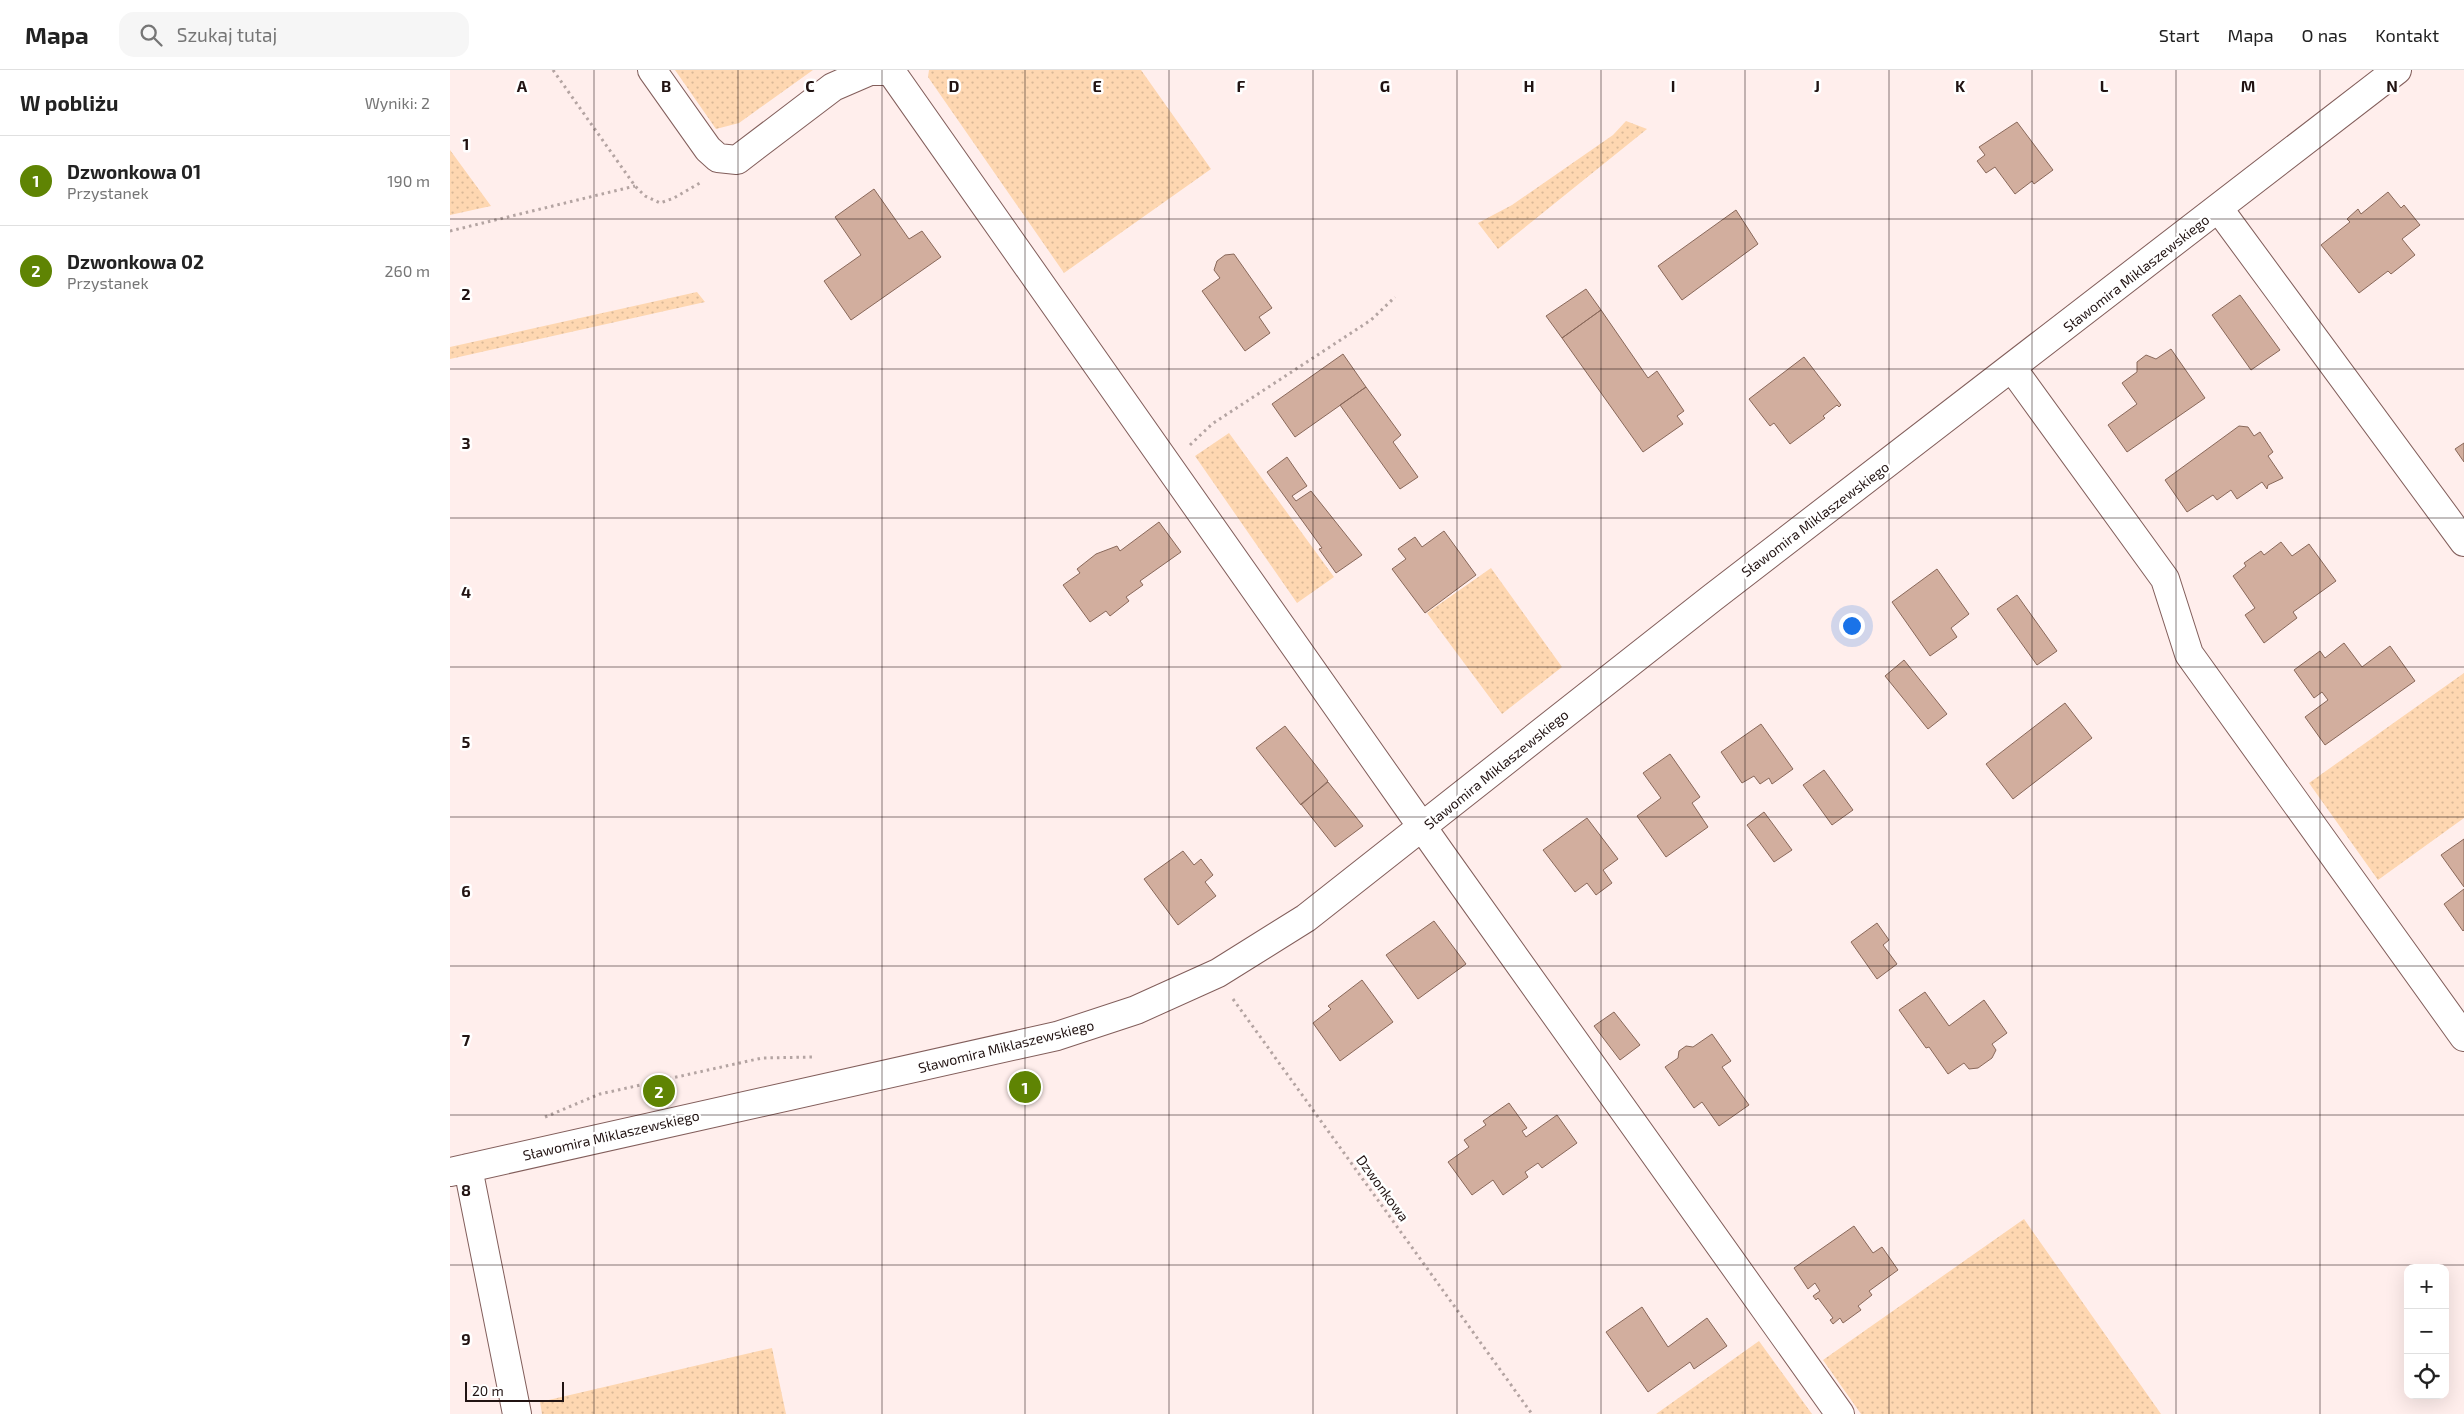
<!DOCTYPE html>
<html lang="pl">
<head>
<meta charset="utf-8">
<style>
	:root { --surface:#fff; --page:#f6f6f6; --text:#222; --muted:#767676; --line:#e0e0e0; --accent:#5f8403 }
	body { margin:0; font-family:"Exo 2",sans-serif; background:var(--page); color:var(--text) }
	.controls { position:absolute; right:15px; bottom:15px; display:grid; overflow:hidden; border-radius:10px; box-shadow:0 5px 20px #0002 }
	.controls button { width:45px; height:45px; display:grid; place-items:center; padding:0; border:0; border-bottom:1px solid var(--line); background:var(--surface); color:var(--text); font:25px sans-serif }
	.scale { position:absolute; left:15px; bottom:12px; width:99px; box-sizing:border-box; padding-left:5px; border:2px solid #211312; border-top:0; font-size:14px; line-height:18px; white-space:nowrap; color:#211312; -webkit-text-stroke:4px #fff; paint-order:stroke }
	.you { position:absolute; left:1401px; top:555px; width:18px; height:18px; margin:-12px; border:4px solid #fff; border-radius:50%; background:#1a73e8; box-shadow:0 0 0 8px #1a73e833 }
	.badge { display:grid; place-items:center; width:32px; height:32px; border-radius:50%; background:var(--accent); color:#fff; font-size:16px; font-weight:700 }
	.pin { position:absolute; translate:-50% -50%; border:2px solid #fff; box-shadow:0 1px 5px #0006 }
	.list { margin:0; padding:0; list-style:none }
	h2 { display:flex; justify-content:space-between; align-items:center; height:65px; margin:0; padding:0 20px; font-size:21px }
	h2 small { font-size:16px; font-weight:400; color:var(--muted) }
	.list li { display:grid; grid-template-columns:32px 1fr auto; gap:15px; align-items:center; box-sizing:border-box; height:90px; padding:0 20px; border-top:1px solid var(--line) }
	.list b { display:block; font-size:19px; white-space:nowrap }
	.list p { margin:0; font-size:16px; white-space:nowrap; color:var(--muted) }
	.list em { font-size:16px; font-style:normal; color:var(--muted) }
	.icon { flex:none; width:28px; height:28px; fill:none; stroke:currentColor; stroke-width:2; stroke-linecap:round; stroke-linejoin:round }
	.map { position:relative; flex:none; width:2014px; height:1344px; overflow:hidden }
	header { display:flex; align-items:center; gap:30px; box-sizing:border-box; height:70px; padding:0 25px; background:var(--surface); border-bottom:1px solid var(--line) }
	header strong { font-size:24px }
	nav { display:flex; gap:28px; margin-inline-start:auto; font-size:18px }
	.search { width:350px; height:45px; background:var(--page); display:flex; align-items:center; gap:12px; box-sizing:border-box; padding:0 18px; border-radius:15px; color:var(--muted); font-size:19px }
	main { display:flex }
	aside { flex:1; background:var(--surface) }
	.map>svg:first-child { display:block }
	.grass { fill:url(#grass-dots) }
	.building { fill:#d2ae9e; stroke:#89685a }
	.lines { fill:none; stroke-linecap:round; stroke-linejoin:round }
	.minor-casing { stroke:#825e5b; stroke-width:30 }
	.path { stroke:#b4a4a2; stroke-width:3; stroke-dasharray:2.5 4; stroke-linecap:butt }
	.minor { stroke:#fff; stroke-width:28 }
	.grid { fill:none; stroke:#211312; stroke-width:1; stroke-opacity:0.55 }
	.labels { text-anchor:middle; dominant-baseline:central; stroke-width:5; stroke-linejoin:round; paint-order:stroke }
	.street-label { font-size:14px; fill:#211312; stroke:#fff }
	.grid-label { font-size:16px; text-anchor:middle; font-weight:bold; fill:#211312; stroke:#fff; stroke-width:5; stroke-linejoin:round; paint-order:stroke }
</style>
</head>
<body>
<header>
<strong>Mapa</strong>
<div class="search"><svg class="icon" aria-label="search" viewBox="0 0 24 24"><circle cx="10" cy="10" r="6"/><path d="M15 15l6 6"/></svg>Szukaj tutaj</div>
<nav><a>Start</a><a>Mapa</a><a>O nas</a><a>Kontakt</a></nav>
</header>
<main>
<aside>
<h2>W pobliżu<small>Wyniki: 2</small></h2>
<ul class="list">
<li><span class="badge">1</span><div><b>Dzwonkowa 01</b><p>Przystanek</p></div><em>190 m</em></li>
<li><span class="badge">2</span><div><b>Dzwonkowa 02</b><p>Przystanek</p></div><em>260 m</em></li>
</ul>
</aside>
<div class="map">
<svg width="2014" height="1344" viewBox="0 0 2014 1344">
	<defs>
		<pattern id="grass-dots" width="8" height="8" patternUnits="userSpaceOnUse" patternTransform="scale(1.25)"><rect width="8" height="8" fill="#fed7b1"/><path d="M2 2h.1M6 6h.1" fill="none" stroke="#d9b897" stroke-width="1.8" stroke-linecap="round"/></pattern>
	</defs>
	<rect width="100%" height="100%" fill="#ffeeec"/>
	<path class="grass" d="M225,0h138l-74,53 -23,6z
		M479,0h212l70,99 -147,104 -136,-196z
		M1176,51l21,8 -149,120 -20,-26 34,-18 101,-70z
		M0,80l41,56 -41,9z
		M247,222l8,10 -255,57v-12z
		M779,363l105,144 -37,26 -102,-147z
		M1041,498l71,99 -60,47 -75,-101z
		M2014,603v145l-86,62 -69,-97z
		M1574,1149l137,195h-300l-38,-54z
		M1309,1271l53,73h-156z
		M322,1278l14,66h-244l-2,-12z"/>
	<path class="building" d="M1567,52l36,48 -19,14 -2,-3 -17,13 -20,-27 -9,6 -9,-12 8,-6 -6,-8z
		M424,119l35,50 13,-8 19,26 -90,63 -27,-39 37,-26 -26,-38z
		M1938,122l13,16 3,-3 16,20 -18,14 13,16 -24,19 -3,-3 -29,22 -38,-48 29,-23 -3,-3 11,-10 3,5z
		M1286,140l22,34 -76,56 -24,-34z
		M784,184l38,54 -13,9 11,16 -25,18 -43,-60 18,-13 -6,-8 3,-9 8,-6z
		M1136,219l15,21 -39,28 -16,-22z
		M1790,225l40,55 -29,20 -39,-55z
		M1151,240l47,68 9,-7 27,40 -7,5 6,8 -40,28 -81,-114z
		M1721,279l34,49 -78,54 -19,-27 29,-21 -15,-21 15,-11v-10l9,-7 10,4z
		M893,284l23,33 -71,50 -23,-33z
		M1354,287l37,48 -2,2 -2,-2 -14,11 2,2 -35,26 -16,-21 -4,3 -21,-27z
		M916,317l35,48 -8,7 25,35 -18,12 -60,-84z
		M1789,356l9,1 6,9 6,-4 13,20 -5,4 15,22 -15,7 -1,4 -5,-7 -25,17 -6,-9 -14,10 -4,-5 -26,17 -22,-32z
		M2014,373v19l-9,-13z
		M837,387l20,29 -15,10 4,5 15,-10 51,64 -26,18 -17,-24 3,-1 -55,-76z
		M709,452l22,30 -41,29 3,4 -17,12 3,4 -19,15 -4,-5 -16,11 -27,-37 17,-12 -3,-4 19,-15 21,-8 3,5z
		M994,461l32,44 -51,38 -33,-44 14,-10 -8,-10 17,-12 7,10z
		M1831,472l11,14 17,-12 27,37 -43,31 4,6 -33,25 -19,-28 10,-7 -22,-32 13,-10 -2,-3 17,-12 3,4z
		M1487,499l32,45 -18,14 6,9 -27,19 -38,-54z
		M1567,525l40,56 -20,14 -40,-56z
		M1894,573l18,24 28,-21 25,35 -90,64 -20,-28 23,-17 -6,-8 -8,6 -20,-28 26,-19 5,7z
		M1454,590l43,54 -19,15 -43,-53z
		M1615,633l27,35 -79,61 -27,-35z
		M1311,654l32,45 -21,15 -3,-6 -9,6 -6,-8 -12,7 -21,-31z
		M835,656l43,55 -27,24 -45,-57z
		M1220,684l30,43 -8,6 16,24 -42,30 -29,-41 24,-18 -18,-25z
		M1374,700l29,40 -21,15 -29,-40z
		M878,712l35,44 -28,21 -34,-43z
		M1314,742l28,38 -18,12 -27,-37z
		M1137,748l31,41 -15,11 9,13 -16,12 -9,-12 -12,9 -32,-42z
		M2014,769v48l-23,-32z
		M733,781l11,14 7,-6 12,16 -8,7 11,14 -38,29 -34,-46z
		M2014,819v41l-1,1 -19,-27z
		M984,851l32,43 -48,35 -32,-44z
		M1427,853l12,17 -6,5 14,19 -20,15 -26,-37z
		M912,910l31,42 -53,39 -27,-38 18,-14 -3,-3z
		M1475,922l24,34 35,-26 23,33 -15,11 4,6 -4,8 -14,10 -9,1 -5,-6 -16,11 -19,-27 -3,1 -27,-38z
		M1164,942l26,33 -20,15 -26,-34z
		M1262,964l19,27 -9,6 27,38 -30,21 -17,-24 -8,6 -29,-41 13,-9 1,-7 7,-5 7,1z
		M1059,1033l18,25 -5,3 4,6 31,-22 20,28 -35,25 -4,-5 -13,9 3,5 -25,18 -10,-15 -21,15 -24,-33 21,-15 -5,-7 22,-15 -3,-4z
		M1404,1156l19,27 9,-6 16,23 -29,21 3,4 -14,11 3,4 -18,13 -3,-5 -7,6 -3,-4 3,-2 -15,-20 -2,2 -3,-4 7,-5 -5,-8 -7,6 -14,-21z
		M1192,1237l26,40 39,-29 20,28 -33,23 -4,-7 -42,30 -42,-60z"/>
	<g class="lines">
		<defs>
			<path id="minor" d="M202,0l56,79 10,9 19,2 96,-73 37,-16h20
				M440,0l549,781 401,563
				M1769,139l245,333
				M1562,298l153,211 24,75 275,383
				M18,1098l49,246
				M0,1102l607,-136 79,-26 82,-37 88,-55 406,-320 685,-528"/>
		</defs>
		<use href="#minor" class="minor-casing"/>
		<path class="path" d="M103,0l82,116 10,10 15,7 14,-5 26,-15
			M0,161l185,-45
			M740,375l22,-21 159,-104 24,-23
			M783,929l299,415
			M95,1047l55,-23 162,-36 50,-1"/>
		<use href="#minor" class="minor"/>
	</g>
	<path class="grid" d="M144,0v1344M288,0v1344M432,0v1344M575,0v1344M719,0v1344M863,0v1344M1007,0v1344M1151,0v1344M1295,0v1344M1439,0v1344M1582,0v1344M1726,0v1344M1870,0v1344M0,149h2014M0,299h2014M0,448h2014M0,597h2014M0,747h2014M0,896h2014M0,1045h2014M0,1195h2014"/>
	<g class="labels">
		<g class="street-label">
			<text transform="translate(1686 203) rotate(-38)">Sławomira Miklaszewskiego</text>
			<text transform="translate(1365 449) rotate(-37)">Sławomira Miklaszewskiego</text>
			<text transform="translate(1046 699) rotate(-39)">Sławomira Miklaszewskiego</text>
			<text transform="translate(556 976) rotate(-14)">Sławomira Miklaszewskiego</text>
			<text transform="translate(161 1065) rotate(-13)">Sławomira Miklaszewskiego</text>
			<text transform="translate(933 1118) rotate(54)">Dzwonkowa</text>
		</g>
	</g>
	<g class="grid-label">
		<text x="72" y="22">A</text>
		<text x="216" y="22">B</text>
		<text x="360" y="22">C</text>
		<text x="504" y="22">D</text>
		<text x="647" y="22">E</text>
		<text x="791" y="22">F</text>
		<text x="935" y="22">G</text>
		<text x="1079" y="22">H</text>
		<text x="1223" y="22">I</text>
		<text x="1367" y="22">J</text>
		<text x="1510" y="22">K</text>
		<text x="1654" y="22">L</text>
		<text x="1798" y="22">M</text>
		<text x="1942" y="22">N</text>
		<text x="16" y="80">1</text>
		<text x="16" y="230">2</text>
		<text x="16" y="379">3</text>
		<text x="16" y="528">4</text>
		<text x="16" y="678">5</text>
		<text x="16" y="827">6</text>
		<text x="16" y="976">7</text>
		<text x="16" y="1126">8</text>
		<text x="16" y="1275">9</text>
	</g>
</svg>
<div class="controls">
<button>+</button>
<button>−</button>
<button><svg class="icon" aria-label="locate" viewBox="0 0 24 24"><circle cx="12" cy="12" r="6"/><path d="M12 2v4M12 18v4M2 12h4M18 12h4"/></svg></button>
</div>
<div class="scale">20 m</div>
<div class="you"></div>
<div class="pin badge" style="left:575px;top:1017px">1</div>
<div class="pin badge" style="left:209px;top:1021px">2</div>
</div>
</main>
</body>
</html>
